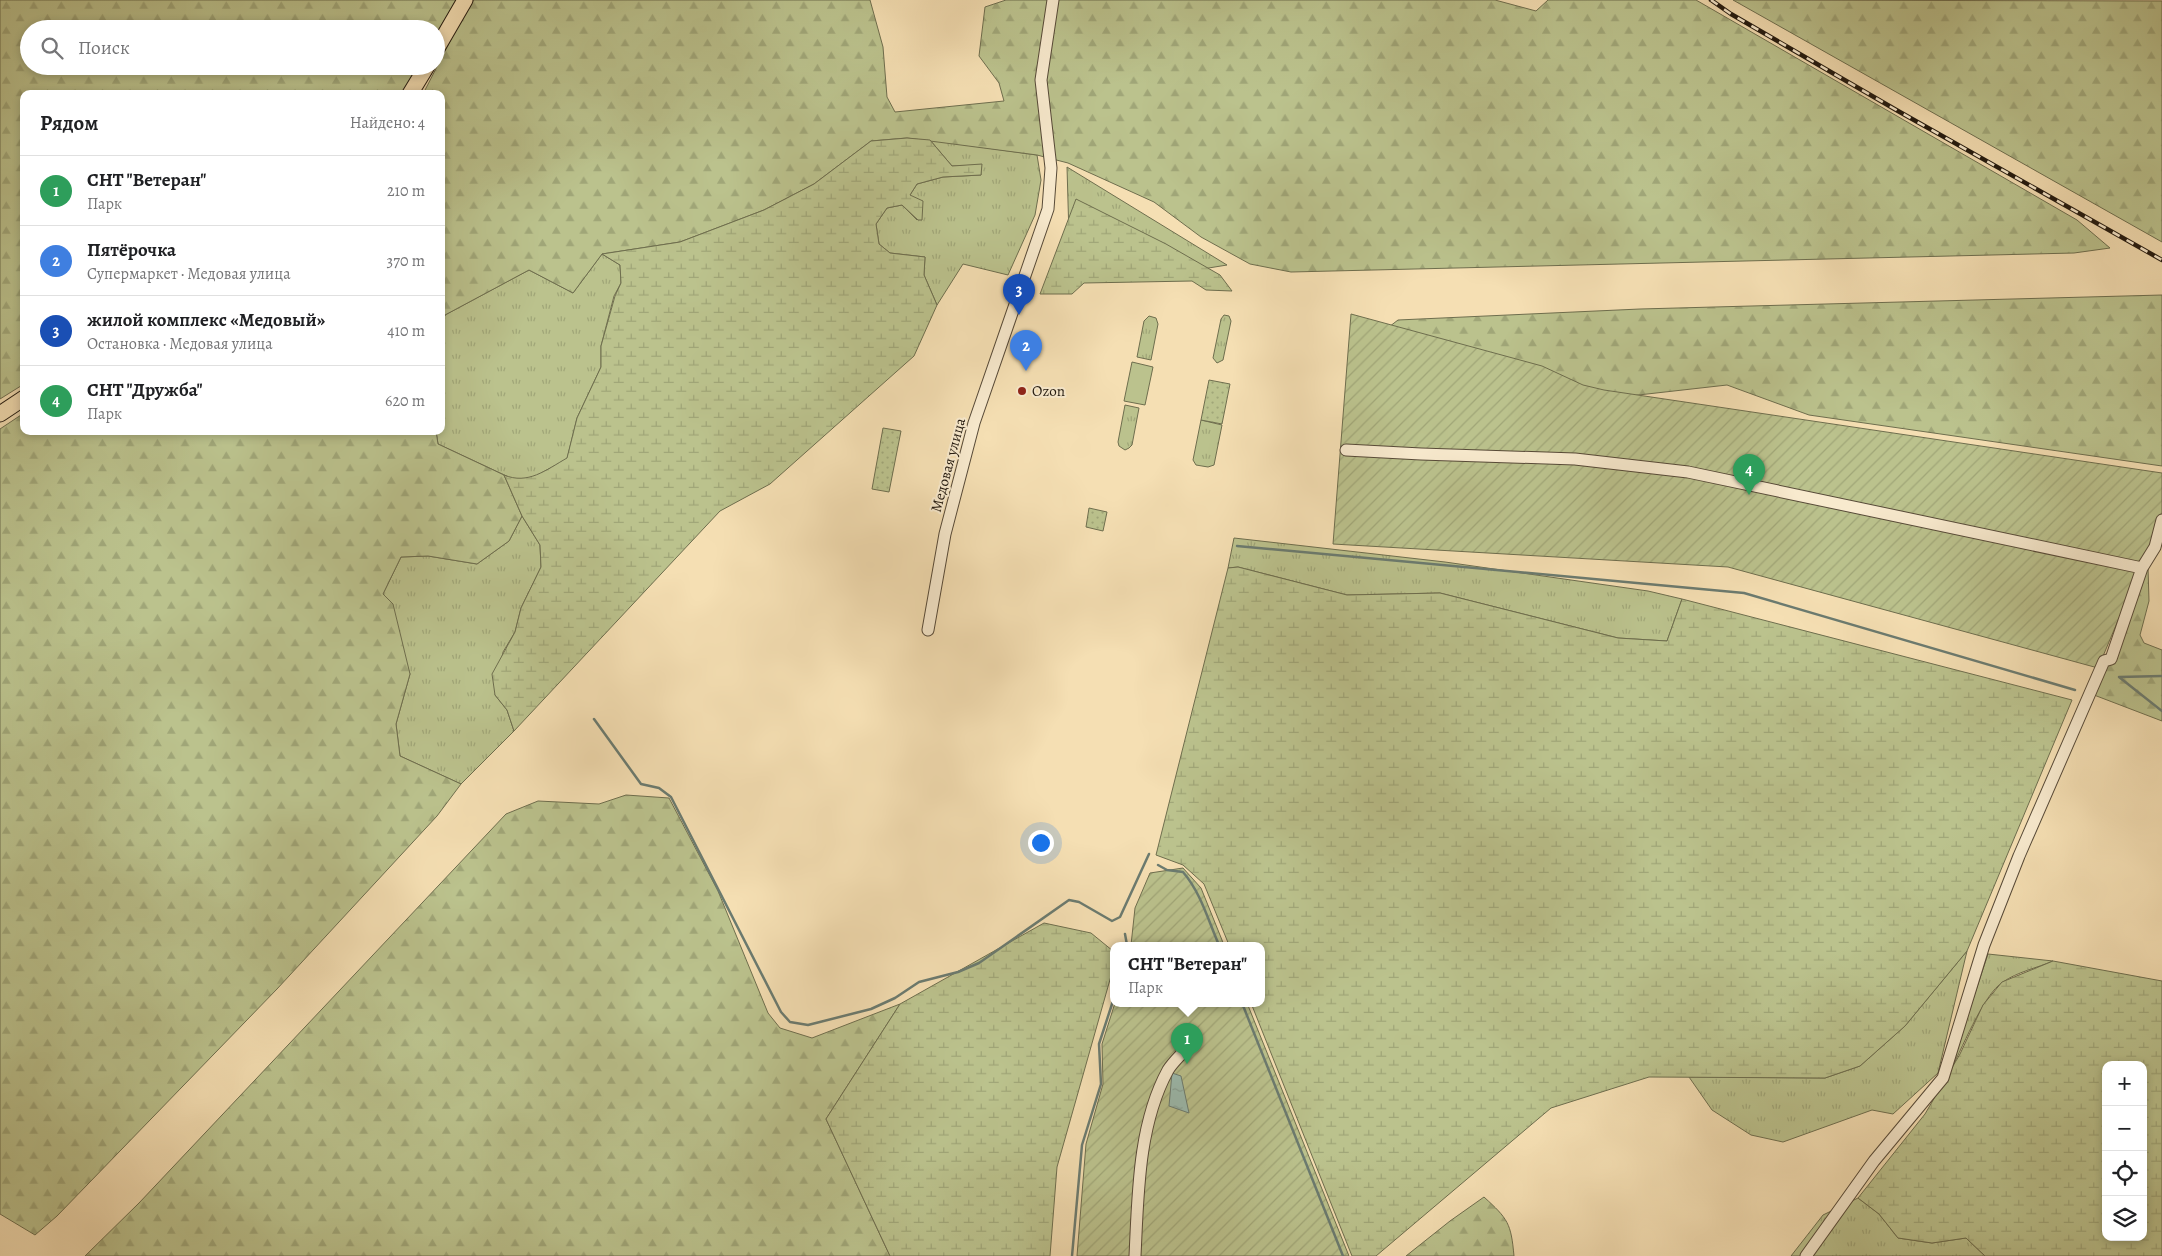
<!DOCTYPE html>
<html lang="ru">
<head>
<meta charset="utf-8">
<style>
	:root { --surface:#fff; --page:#f6f6f6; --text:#202124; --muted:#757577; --line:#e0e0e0; --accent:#111827 }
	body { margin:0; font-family:Alegreya,serif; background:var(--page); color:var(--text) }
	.controls { position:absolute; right:15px; bottom:15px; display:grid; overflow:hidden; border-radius:10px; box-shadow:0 2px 8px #0003 }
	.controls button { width:45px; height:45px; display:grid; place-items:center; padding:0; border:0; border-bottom:1px solid var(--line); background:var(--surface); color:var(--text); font:25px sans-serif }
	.you { position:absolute; left:1040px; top:842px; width:18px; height:18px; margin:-12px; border:4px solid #fff; border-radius:50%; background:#1a73e8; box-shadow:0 0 0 8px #1a73e833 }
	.badge { display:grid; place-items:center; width:32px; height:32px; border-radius:50%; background:var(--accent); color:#fff; font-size:16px; font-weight:700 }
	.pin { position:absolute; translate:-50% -41px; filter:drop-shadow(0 1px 2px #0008) }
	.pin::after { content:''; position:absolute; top:26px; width:18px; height:15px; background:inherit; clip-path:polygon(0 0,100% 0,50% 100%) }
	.popup { position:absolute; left:1110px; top:942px; width:155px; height:65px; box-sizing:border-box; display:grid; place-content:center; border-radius:10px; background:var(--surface); filter:drop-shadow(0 1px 4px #0005); font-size:16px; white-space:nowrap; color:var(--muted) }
	.popup b { font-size:19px; color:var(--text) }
	.popup::after { content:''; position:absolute; left:50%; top:100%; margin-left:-10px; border:10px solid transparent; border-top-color:var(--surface) }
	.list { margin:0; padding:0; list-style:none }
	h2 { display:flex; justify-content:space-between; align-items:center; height:65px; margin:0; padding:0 20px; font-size:21px }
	h2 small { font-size:16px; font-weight:400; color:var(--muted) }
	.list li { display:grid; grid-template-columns:32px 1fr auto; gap:15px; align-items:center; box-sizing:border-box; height:70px; padding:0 20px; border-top:1px solid var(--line) }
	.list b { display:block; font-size:19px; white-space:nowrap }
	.list p { margin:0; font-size:16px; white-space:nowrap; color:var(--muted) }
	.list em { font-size:16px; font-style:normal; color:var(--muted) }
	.icon { flex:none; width:28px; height:28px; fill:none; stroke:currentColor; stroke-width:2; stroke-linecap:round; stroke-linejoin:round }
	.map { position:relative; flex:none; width:2162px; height:1256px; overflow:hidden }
	.search { position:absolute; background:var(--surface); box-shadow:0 2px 8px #0003; left:20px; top:20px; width:425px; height:55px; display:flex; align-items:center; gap:12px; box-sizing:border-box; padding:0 18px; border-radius:28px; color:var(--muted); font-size:19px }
	.panel { position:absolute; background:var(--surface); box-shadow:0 2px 8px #0003; left:20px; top:90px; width:425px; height:345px; border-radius:10px }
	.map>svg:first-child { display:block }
	.grass { fill:url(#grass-tufts); stroke:#6e6e4e }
	.forest { fill:url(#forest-firs); stroke:#6e6e4e }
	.wetland { fill:url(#wetland-marsh); stroke:#6e6e4e; fill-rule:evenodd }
	.park { fill:url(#park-dots); stroke:#6e6e4e }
	.garden { fill:url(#garden-furrows); stroke:#6e6e4e }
	.pitch { fill:#bbc28d; stroke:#6e6e4e }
	.water { fill:url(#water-ripples); stroke:#6b7b70 }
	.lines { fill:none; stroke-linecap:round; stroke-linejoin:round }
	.stream { stroke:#6b7b70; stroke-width:2.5 }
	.minor-casing { stroke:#574a38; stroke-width:13 }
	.major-casing { stroke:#22190f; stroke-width:17 }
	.minor { stroke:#f8eace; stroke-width:11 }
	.major { stroke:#f5dfb3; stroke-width:15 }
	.rail-casing { stroke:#22190f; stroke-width:4.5 }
	.rail { stroke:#f8eace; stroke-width:2.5; stroke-dasharray:8; stroke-linecap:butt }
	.poi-dot { fill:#8f2418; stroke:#f8eace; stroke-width:2 }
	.labels { text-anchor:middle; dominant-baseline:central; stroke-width:4; stroke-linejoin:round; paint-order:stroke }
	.poi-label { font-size:15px; fill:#22190f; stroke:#f8eace; text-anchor:start }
	.street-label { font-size:15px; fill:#22190f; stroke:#f8eace }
</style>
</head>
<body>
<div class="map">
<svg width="2162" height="1256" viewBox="0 0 2162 1256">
	<defs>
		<pattern id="grass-tufts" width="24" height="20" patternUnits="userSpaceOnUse" patternTransform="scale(1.25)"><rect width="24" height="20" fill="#bbc28d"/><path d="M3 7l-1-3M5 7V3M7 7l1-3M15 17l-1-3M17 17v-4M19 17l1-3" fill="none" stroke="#a0a678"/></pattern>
		<pattern id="forest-firs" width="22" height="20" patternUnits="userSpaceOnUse" patternTransform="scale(1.25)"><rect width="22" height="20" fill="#bbc28d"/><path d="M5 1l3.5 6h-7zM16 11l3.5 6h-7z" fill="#a0a678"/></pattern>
		<pattern id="wetland-marsh" width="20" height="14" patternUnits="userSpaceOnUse" patternTransform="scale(1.25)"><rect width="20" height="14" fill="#bbc28d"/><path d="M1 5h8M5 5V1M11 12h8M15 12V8" fill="none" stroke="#a0a678"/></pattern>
		<pattern id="park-dots" width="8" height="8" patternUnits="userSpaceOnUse" patternTransform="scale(1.25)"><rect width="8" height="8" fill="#bbc28d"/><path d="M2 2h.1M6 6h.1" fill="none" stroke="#a0a678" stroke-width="1.8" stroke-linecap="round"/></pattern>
		<pattern id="garden-furrows" width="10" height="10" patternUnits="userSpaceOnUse" patternTransform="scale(1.25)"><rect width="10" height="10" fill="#bbc28d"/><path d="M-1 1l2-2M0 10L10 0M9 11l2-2" fill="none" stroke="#a0a678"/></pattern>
		<pattern id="water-ripples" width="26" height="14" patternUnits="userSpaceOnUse" patternTransform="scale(1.25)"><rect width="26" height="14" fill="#9cbcb0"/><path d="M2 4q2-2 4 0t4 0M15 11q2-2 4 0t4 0" fill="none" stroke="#86a196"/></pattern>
	</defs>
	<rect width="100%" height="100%" fill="#f5dfb3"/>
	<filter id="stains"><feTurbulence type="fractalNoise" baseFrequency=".004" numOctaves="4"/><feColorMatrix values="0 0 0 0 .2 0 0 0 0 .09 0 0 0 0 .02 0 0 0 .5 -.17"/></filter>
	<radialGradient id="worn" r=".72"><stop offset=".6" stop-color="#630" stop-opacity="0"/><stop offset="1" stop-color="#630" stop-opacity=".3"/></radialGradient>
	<path class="grass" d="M930,140l107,15 4,25 -6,35 -27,60 -45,-11 -26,41 -13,-30 1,-18 -35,-4 -11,-9 -3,-20 11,-16 15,-3 15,15 -4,-22 -3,-3 7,-11 26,-7 38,-2v-10l-29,1z
		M1067,167l160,98 -49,8 -108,-2z
		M602,254l18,11 1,18 -7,13 -13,50v21l-24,51 -10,41 -37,20 -15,1 -77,-36 -2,-13h5v-103l4,-13 84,-45 44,23z
		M1224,315l5,1 2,5 -8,39 -6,3 -4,-5 8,-39z
		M1149,316l7,2 2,6 -7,36 -14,-3 7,-36z
		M1125,405l14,3 -7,37 -3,3 -4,2 -6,-4 -1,-4z
		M1201,420l21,5 -8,40 -6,2 -12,-2 -3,-5z
		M522,516l18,29 1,22 -20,41 -6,24 -12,20 -8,43 12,15 7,21 -53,53 -61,-28 -4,-32 14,-50 -27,-80 18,-37 27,-1 49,8 32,-23z
		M1234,538l211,24 203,29 34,8 -15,42 -49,-3 -178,-45 -93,2 -109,-28 -10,1z
		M1967,951l-29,122 -45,41 -21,-4 -89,32 -32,-7 -39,-25 -23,-33 136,1 35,-12 45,-40z
		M1988,954l65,7c-16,7 -36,11 -50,21 -20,12 -42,70 -55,93z
		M1858,1198l21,16 19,24 34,5 34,-5 19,18h-194l32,-41z"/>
	<path class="forest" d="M0,0h457l-21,34v-5h-407v37h389l-16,28h-378v290l-24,15z
		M474,0h396l13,47 4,50 8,15 109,-11 -5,-18 -20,-27 6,-49 21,-7h489l41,11 12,-11h148l381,220 33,28 -36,5 -783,19 -41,-8 -49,-27 -47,-35 -86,-39 -31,-8 -130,-17 -36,3 -57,43 -50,26 -84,32 -78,12 -29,39 -44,-23 -84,45 -4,13v-234h-18l43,-84z
		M1733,0l429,1v241z
		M2162,295v171l-353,-51 -82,-30 -124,14 -218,-69 13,-10 242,-11z
		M24,413v18h412l2,13 66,31 18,41 -13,25 -32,23 -49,-8 -27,1 -18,37 10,10 17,70 -14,50 4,32 61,28 -24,32 -160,173 -220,227 -22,19 -35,-21v-785z
		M2148,567l1,34 -9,34 4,8 18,7v71l-68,-26z
		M626,795l43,3 49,93 50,122 12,15 32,10 88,-34 -74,115 64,137h-805l54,-53 367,-389 32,-13 61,3z
		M1484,1197c24,22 27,26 30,59h-108l44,-35z"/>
	<path class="wetland" d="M907,138l23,2 22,26 30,-2 -1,11 -38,2 -26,7 -7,11 13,6 -1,19h-4l-16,-15 -15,3 -11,16 3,20 11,9 35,4 -1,18 13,30 -23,51 -144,128 -50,27 -206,220 -7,-21 -12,-15 -3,-21 23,-42 6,-24 20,-41 -1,-22 -18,-29 -18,-41c24,10 42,-5 63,-17l10,-40 24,-51v-21l14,-50 6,-13 -1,-18 -18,-11 78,-12 84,-32 50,-26 57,-43z
		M1076,199l90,45 54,31 12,16 -26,-1 -14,-9 -108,2 -12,11h-32z
		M1238,567l109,28 93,-2 178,45 49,3 15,-42 390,101 -105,251 -62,75 -45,40 -35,12 -176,-1 -98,31 -175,148h-24l-101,-253h10v-58h-32l-25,-61 -21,-19 -27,-10 72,-287z
		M1044,923l47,10 22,18v18l-56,198 -7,89h-160l-64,-137 74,-115z
		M2053,961l109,20v275h-177l-19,-18 -34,5 -34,-5 -19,-24 -21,-16 67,-84 35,-60 23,-49 19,-23zM2106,1065h37v172h-37z"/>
	<path class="park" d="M1209,380l21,4 -8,40 -21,-4z
		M883,428l18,3 -12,61 -17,-3z
		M1089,508l18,4 -4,19 -17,-4z"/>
	<path class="garden" d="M1351,314l191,52 41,19 21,5 558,83v43l-64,152 -370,-101 -395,-23z
		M1183,868l18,20 23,57h-93l4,-37 15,-35z
		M1115,1003h132l102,253h-272l9,-112 17,-60 -1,-40z"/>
	<path class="pitch" d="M1132,362l21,5 -8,38 -21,-4z"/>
	<path class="water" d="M1172,1073l9,3 8,37 -20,-7z"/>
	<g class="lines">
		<path class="stream" d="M1237,546l507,47 331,97
			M2162,676l-43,1 43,34
			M594,719l47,65 18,4 12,9 110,215 9,10 18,3 63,-16 24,-11 24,-16 39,-10 21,-9 90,-63 10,2 33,19 8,-4 29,-63
			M1158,865l9,5 16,2c18,21 25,48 36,73
			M1125,934l2,11
			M1242,1003l101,253
			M1072,1256l10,-111 19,-61 -2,-40 14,-43"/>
		<defs>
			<path id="minor" d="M1346,450l75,4 154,5 113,13 454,96
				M928,630l17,-96 29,-111 74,-214 3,-41 -10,-88 12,-80
				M1135,1256c3,-61 3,-131 33,-186 5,-8 12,-14 18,-21
				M1806,1256l68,-95 69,-83 41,-133 35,-89 85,-195 7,-2 31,-91 13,-21 7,-27"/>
			<path id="major" d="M436,50l29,-50
				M410,94l17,-28
				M0,414l24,-16"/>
		</defs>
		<use href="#minor" class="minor-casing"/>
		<use href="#major" class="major-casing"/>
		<use href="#minor" class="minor"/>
		<use href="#major" class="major"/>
		<defs>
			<path id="rail" d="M1711,0l20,14 167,97 264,149"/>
		</defs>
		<use href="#rail" class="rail-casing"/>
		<use href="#rail" class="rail"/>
	</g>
	<circle class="poi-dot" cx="1022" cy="391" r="5"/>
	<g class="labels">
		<g class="poi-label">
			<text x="1032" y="391">Ozon</text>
		</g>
		<g class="street-label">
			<text transform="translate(948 465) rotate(-75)">Медовая улица</text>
		</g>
	</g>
	<rect width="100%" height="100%" filter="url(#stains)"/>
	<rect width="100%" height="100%" fill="url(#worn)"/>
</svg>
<div class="controls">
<button>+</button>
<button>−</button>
<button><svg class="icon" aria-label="locate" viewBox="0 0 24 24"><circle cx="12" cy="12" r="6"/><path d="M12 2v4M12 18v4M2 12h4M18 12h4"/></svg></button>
<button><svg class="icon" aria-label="layers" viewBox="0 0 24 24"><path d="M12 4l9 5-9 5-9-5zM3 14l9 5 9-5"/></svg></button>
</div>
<div class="you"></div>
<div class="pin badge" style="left:1187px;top:1064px;background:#2e9e5b">1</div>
<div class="popup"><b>СНТ &quot;Ветеран&quot;</b>Парк</div>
<div class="pin badge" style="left:1026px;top:371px;background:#3f7fe0">2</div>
<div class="pin badge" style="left:1019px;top:315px;background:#1a4fb4">3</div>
<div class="pin badge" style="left:1749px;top:495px;background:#2e9e5b">4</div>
<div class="search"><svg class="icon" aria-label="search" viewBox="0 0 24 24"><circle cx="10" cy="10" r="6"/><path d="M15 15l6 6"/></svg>Поиск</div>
<section class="panel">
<h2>Рядом<small>Найдено: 4</small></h2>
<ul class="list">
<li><span class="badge" style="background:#2e9e5b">1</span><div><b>СНТ &quot;Ветеран&quot;</b><p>Парк</p></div><em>210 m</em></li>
<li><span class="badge" style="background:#3f7fe0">2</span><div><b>Пятёрочка</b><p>Супермаркет · Медовая улица</p></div><em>370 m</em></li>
<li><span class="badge" style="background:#1a4fb4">3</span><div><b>жилой комплекс «Медовый»</b><p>Остановка · Медовая улица</p></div><em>410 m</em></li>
<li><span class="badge" style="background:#2e9e5b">4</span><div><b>СНТ &quot;Дружба&quot;</b><p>Парк</p></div><em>620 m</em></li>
</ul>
</section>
</div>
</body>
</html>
